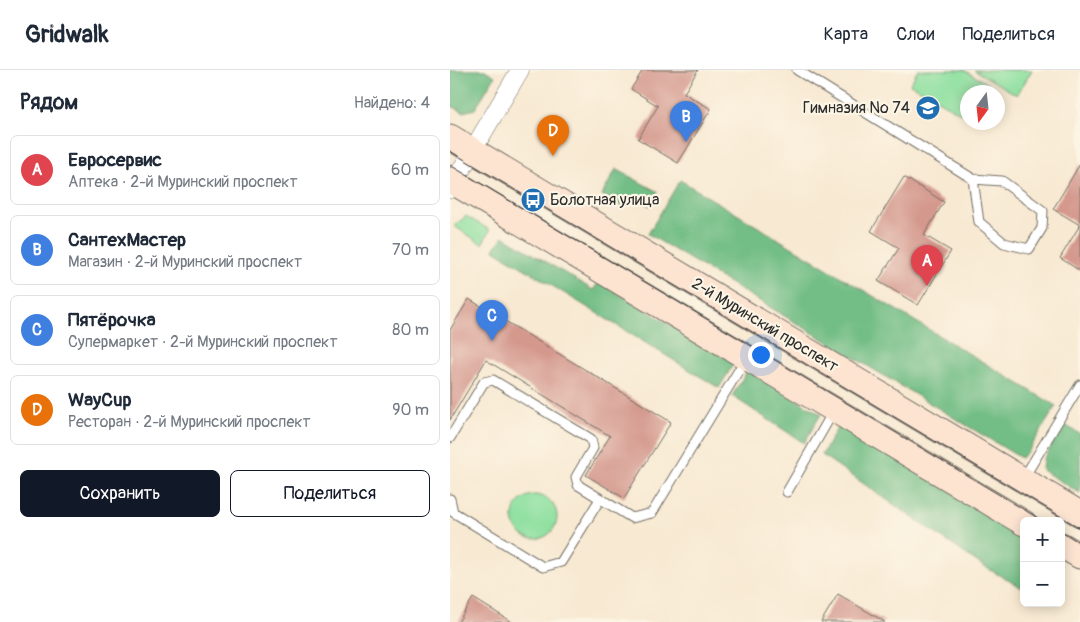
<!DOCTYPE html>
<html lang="ru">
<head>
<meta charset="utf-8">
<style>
	:root { --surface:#fff; --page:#f6f6f7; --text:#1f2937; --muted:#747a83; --line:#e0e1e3; --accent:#111827 }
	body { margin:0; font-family:Pangolin,sans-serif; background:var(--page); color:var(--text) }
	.controls { position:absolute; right:15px; bottom:15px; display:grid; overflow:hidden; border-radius:8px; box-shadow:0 2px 12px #0003 }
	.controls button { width:45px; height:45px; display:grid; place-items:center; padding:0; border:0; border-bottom:1px solid var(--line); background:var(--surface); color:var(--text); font:25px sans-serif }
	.compass { position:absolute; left:510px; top:15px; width:45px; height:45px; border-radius:50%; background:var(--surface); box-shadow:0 2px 12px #0003; rotate:195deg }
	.you { position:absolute; left:310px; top:284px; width:18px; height:18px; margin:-12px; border:4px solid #fff; border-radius:50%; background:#1a73e8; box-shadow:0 0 0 8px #1a73e833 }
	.badge { display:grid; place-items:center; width:32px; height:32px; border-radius:50%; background:var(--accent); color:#fff; font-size:16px; font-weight:700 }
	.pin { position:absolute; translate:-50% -41px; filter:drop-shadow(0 1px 2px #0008) }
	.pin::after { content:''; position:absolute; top:26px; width:18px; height:15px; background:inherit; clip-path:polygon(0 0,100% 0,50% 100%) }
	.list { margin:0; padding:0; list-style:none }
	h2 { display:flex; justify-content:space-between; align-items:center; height:65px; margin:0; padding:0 20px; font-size:21px }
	h2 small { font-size:16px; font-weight:400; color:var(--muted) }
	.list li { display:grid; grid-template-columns:32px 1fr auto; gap:15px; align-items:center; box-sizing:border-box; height:70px; margin:0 10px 10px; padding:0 10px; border:1px solid var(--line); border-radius:8px }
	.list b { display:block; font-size:19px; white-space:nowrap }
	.list p { margin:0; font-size:16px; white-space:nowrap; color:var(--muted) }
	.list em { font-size:16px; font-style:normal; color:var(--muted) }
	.actions { display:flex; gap:10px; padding:15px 20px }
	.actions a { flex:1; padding:11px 0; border:1px solid var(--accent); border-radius:8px; text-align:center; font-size:18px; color:var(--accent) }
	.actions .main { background:var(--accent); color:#fff }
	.map { position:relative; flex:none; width:630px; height:552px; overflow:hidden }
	header { display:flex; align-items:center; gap:30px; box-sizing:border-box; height:70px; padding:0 25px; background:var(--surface); border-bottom:1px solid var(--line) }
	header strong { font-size:24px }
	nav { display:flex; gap:28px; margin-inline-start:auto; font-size:18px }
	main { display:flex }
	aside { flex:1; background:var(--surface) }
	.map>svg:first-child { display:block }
	.green { fill:#8fe0a0; stroke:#5d8666 }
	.forest { fill:#73be86; stroke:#4f7458 }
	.building { fill:#d4988d }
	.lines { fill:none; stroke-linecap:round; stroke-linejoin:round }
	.service-casing { stroke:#736e65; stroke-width:11 }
	.minor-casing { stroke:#736e65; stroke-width:19 }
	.secondary-casing { stroke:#736e65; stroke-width:27 }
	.service { stroke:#fff; stroke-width:9 }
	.minor { stroke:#fff; stroke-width:18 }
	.secondary { stroke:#fde4d1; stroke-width:25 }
	.tram { stroke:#2b2b2b; stroke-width:1 }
	.labels { text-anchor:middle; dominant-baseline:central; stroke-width:4.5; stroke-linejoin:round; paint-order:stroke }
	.poi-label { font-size:16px; fill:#2b2b2b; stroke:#fcf5e5; text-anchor:end }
	.street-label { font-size:16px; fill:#2b2b2b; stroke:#fcf5e5 }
</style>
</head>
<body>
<header>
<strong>Gridwalk</strong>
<nav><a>Карта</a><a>Слои</a><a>Поделиться</a></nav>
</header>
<main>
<aside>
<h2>Рядом<small>Найдено: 4</small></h2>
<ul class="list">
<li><span class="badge" style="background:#e0444e">A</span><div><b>Евросервис</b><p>Аптека · 2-й Муринский проспект</p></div><em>60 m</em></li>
<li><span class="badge" style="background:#3f7fe0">B</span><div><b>СантехМастер</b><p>Магазин · 2-й Муринский проспект</p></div><em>70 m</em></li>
<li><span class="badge" style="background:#3f7fe0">C</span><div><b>Пятёрочка</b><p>Супермаркет · 2-й Муринский проспект</p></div><em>80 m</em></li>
<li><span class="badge" style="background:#e8710a">D</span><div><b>WayCup</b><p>Ресторан · 2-й Муринский проспект</p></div><em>90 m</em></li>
</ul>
<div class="actions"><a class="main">Сохранить</a><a>Поделиться</a></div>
</aside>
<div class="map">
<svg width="630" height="552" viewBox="0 0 630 552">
	<rect width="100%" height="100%" fill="#fcf5e5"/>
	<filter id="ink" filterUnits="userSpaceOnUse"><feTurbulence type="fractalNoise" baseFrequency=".02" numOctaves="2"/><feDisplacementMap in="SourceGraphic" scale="10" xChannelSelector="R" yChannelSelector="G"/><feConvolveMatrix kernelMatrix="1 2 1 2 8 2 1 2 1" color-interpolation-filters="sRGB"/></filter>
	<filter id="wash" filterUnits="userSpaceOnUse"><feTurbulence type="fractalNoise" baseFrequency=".0096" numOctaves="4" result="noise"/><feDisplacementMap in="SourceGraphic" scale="20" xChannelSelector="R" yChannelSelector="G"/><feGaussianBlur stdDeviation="1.12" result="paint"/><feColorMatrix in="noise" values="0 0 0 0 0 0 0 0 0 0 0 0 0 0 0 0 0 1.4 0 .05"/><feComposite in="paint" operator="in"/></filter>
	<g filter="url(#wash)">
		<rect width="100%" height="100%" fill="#f8e9d2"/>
		<path class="green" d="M468,0h46l24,14 -4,8h-16l-1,25 -57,-33z
			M524,0h58l-15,25z
			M16,146l24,14 -8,14 -28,-18z
			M63 447a22 22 0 1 1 44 0a22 22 0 1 1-44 0Z"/>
		<path class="forest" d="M0,0h35l10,6 -20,33 -12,3 -13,-7z
			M166,99l42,23 -8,14 -19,-10 -7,11 -22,-12z
			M230,110l376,226 -27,44 -8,8 -373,-224z
			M53,166l90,54 6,-8 135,81 -15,25 -225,-138z
			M297,301l74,43 -17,29 -72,-47z
			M389,355l185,110v54l-41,-23 -161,-111z
			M615,355l15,9v59l-38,-23 1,-11z"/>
		<g id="blocks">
			<path class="building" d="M193,0h55l-14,23 27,16 -33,54 -40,-24 20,-33 -27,-17z
				M630,94v107l-20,-13 20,-33 -27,-16z
				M454,107l40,25 -20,33 27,16 -33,54 -40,-24 21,-33 -28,-17z
				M19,229l202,123 -47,76 -38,-23 24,-39 -124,-76 -36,60v-90z
				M388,524l47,28h-64z
				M23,528l39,24h-54z"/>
		</g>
	</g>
	<g filter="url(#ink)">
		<use href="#blocks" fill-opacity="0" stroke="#736e65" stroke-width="1"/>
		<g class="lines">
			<defs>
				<path id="service" d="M347,0l176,109 29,2 41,30 -1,17 -13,21 -25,-6 -25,-21 -6,-43
					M0,368l34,-56 9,-2 98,59 2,9 -17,29 2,8 54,33 20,-5 93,-153
					M573,409l57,-94
					M337,422l46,-80
					M0,429l3,13 90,55 18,-5 39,-63"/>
				<path id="minor" d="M0,119l70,-119"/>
				<path id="secondary" d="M0,67l630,377
					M0,110l574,343
					M611,475l19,11"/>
			</defs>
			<use href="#service" class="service-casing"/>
			<use href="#minor" class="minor-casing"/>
			<use href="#secondary" class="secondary-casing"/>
			<use href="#service" class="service"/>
			<use href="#minor" class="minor"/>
			<use href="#secondary" class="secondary"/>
			<path class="tram" d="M0,81l630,377
				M0,95l593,356
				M611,461l19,12"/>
		</g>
	</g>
	<defs>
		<symbol id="school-disc" viewBox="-11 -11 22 22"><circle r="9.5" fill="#1f6fb2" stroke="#fcf5e5"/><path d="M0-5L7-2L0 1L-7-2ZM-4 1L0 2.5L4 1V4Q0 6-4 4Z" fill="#fff"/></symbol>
		<symbol id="bus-disc" viewBox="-11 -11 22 22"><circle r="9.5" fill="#1f6fb2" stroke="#fcf5e5"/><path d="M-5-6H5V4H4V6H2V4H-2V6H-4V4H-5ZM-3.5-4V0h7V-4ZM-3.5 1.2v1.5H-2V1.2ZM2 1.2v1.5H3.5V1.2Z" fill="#fff"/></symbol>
	</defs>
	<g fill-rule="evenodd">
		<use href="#school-disc" x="464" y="24" width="28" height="28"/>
		<use href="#bus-disc" x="69" y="116" width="28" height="28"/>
	</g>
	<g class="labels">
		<g class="poi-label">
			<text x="460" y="38">Гимназия № 74</text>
			<text x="100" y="130" text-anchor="start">Болотная улица</text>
		</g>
		<g class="street-label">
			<text transform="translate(315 255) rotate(31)">2-й Муринский проспект</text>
		</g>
	</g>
</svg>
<div class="controls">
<button>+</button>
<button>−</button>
</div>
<svg class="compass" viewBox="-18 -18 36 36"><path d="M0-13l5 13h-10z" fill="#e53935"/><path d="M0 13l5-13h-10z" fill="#747a83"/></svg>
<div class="you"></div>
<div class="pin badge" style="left:477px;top:216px;background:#e0444e">A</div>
<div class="pin badge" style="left:236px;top:72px;background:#3f7fe0">B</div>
<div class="pin badge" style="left:42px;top:271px;background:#3f7fe0">C</div>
<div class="pin badge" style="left:103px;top:86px;background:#e8710a">D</div>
</div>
</main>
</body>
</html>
